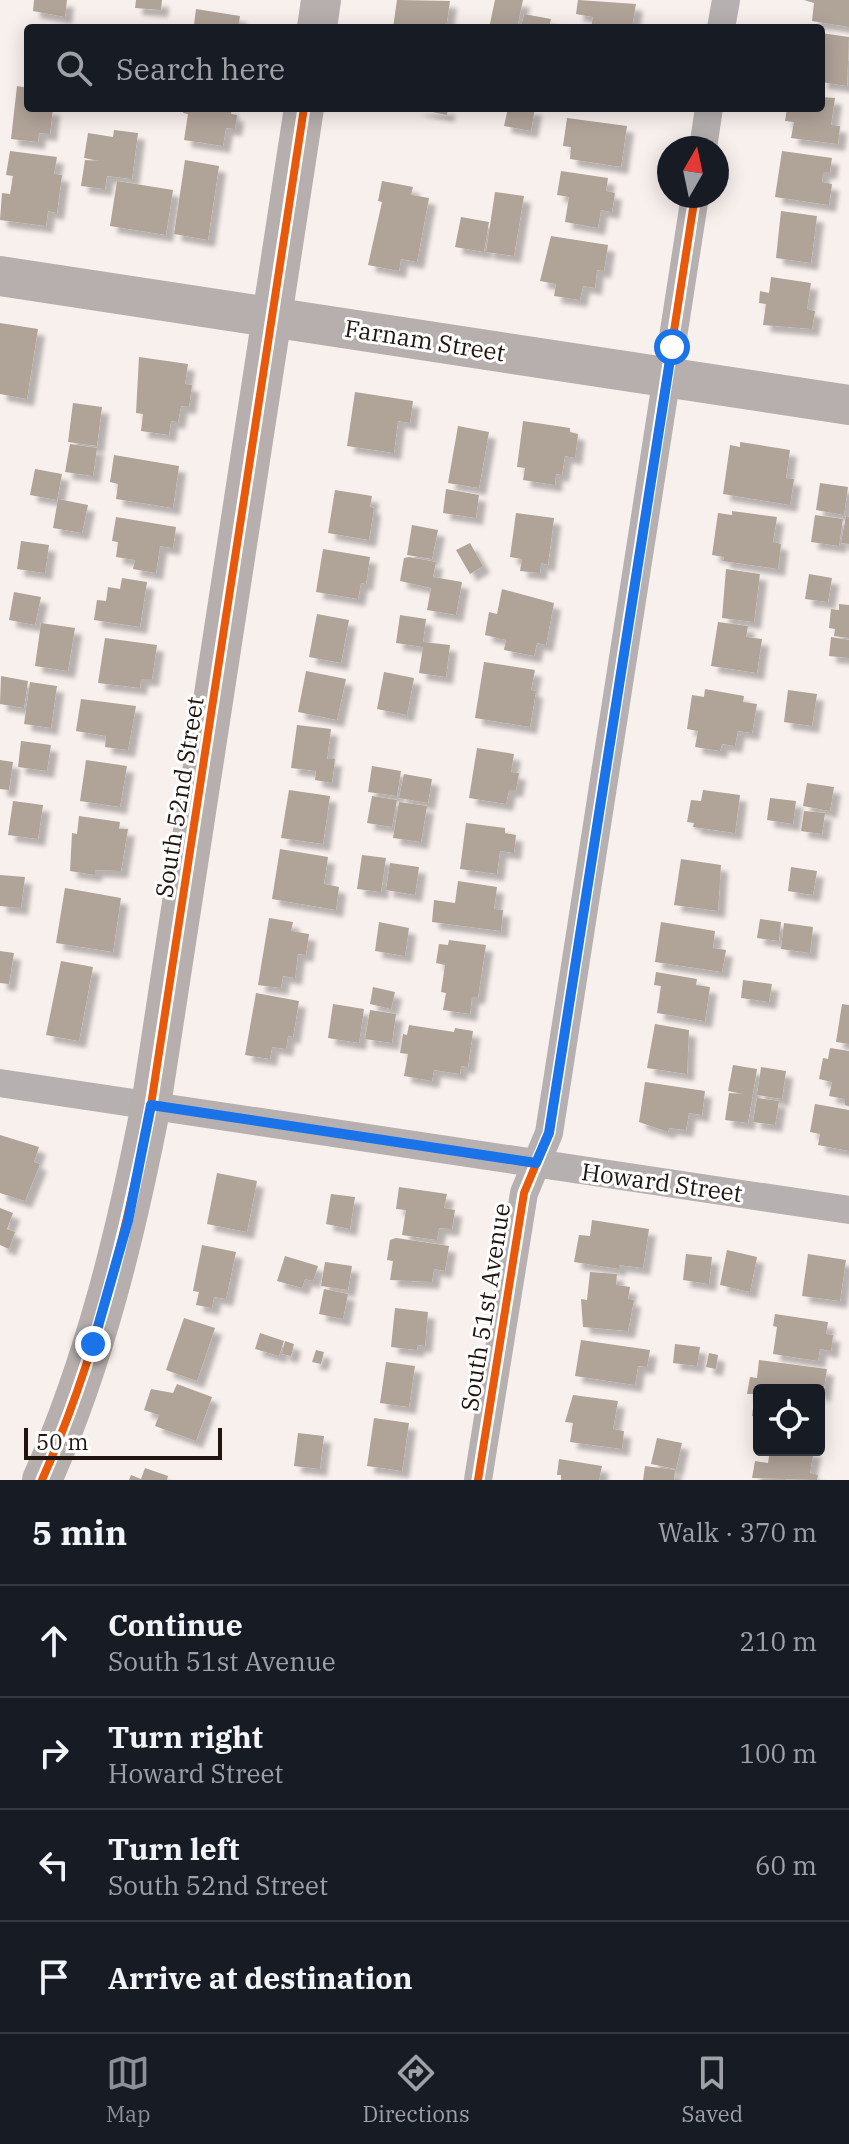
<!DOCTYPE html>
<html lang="en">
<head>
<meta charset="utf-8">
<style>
	:root { --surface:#171b24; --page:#20242c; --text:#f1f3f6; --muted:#9ea1a6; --line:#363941; --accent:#8c9099 }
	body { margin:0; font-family:"IBM Plex Serif",serif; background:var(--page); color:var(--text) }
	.controls { position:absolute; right:24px; bottom:24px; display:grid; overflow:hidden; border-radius:8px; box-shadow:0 4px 20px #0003 }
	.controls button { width:72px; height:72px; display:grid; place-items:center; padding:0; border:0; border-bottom:2px solid var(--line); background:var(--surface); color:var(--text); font:40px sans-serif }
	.compass { position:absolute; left:657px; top:136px; width:72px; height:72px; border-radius:50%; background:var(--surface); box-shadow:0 4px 20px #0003; rotate:9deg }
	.scale { position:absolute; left:24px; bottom:20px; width:198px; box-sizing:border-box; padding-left:8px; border:4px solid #211510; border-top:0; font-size:22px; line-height:28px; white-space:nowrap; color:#211510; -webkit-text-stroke:6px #fff; paint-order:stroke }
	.stop { position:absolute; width:24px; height:24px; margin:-18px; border:6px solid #1a73e8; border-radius:50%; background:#fff }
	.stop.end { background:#1a73e8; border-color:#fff; box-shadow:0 2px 8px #0008 }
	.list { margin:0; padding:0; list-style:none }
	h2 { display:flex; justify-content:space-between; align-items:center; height:104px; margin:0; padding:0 32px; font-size:34px }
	h2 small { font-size:26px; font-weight:400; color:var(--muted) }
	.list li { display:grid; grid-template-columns:52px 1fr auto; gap:24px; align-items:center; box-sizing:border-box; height:112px; padding:0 32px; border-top:2px solid var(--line) }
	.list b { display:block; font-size:30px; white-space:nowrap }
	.list p { margin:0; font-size:26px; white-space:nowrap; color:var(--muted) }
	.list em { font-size:26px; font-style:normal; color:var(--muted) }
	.icon { flex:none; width:44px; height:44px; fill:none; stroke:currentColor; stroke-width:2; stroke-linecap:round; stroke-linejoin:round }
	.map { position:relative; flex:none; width:849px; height:1480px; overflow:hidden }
	.search { position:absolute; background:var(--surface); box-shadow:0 4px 20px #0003; left:24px; right:24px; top:24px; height:88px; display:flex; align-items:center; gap:20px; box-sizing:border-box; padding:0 28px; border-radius:8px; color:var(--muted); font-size:30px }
	.sheet { height:552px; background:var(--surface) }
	nav { display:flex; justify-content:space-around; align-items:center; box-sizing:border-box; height:112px; border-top:2px solid var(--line); background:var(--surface); font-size:22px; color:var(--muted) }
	nav a { display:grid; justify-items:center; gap:4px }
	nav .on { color:var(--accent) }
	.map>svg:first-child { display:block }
	.building { fill:#b0a398; filter:url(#shadow) }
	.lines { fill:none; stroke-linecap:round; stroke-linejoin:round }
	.street { stroke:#b6b0b0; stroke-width:28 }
	.secondary { stroke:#b6afae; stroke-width:40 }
	.cycleway-casing { stroke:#fff; stroke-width:13 }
	.cycleway { stroke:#e8590c; stroke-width:8 }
	.route { stroke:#1a73e8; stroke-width:10 }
	.labels { text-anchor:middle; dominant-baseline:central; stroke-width:6; stroke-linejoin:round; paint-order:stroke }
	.street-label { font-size:24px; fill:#211510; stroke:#fff }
</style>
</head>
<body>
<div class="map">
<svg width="849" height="1480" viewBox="0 0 849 1480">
	<defs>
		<filter id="shadow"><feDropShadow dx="7" dy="7" stdDeviation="2" flood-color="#0004"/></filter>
	</defs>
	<rect width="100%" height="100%" fill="#f8f0ed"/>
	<path class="building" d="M34,0h33l-2,17 -32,-6z
		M136,0h26l-1,10 -26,-2z
		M397,0l53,1 -4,27h-53z
		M495,0h28l-6,28h-28z
		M578,0l58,4 -4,24h-41l2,-11 -17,-3z
		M804,0h45v27l-37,-6 2,-18z
		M196,9l44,7 -2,12 -44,-3z
		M524,14l27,5 -2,9h-28z
		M821,33l28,4 -2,49 -26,-4z
		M17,86l11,2v20h25l-3,26 -11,-1 -1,9 -27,-3z
		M821,97l14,1 -4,27 9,1 -2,18 -47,-6 3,-16 -9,-1 2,-13h34z
		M184,108h48l-1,6 6,1 -2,14 -9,-1 -3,18 -39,-6 4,-26 -5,-1z
		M413,108h35l-1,7z
		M508,108h27l-4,23 -27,-5z
		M567,118l60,8 -6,41 -51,-8 1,-12 -8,-1z
		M114,130l24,3 -6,46 -25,-3 -2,13 -24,-3 4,-26 15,1 -16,-3 4,-25 25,4z
		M10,151l47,6 -3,17 8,1 -5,38 -9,-2 -2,15 -46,-6 2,-27 8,1 3,-18 -7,-1z
		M782,151l50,7 -2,14h-7l-1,10 10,2 -3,21 -54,-8z
		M185,160l34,6 -11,74 -34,-6z
		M561,171l47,7 -2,13 9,2 -3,19 -11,-2 -3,18 -33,-6 4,-25 -12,-2z
		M117,181l56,9 -7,45 -56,-9z
		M382,181l31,6 -2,8 18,3 -12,64 -16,-3 -2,12 -31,-6 14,-63 -4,-1z
		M495,192l29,4 -10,60 -28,-4z
		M781,211l36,5 -6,47 -35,-5z
		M461,217l28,5 -5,30 -29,-5z
		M551,236l57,9 -4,26 -7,-1 -2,18 -12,-2 -3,14 -26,-4 2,-12 -16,-3z
		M771,277l40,6 -4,26 8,2 -3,18 -49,-4 3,-21 -7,-1 1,-12 9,2z
		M0,323l38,6 -11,70 -27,-5z
		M139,357l49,7 -3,20 7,1 -3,22 -8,-1 -3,16 -7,-1 -2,14 -28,-4 2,-17 -7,-1z
		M355,392l58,9 -3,22 -12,-2 -4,32 -47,-7z
		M73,403l29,4 -5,39 -29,-4z
		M523,421l47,7v4l8,2 -3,24 -10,-2 -3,19 -6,-1 -1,11 -32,-5 2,-12 -8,-1z
		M458,426l31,6 -10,56 -31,-5z
		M740,442l50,8 -4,28 8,1 -4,26 -67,-11 7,-49 10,2z
		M70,444l27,4 -4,28 -28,-4z
		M114,455l65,11 -6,42 -57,-9 2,-15 -8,-2z
		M35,469l27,5 -5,26 -27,-5z
		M820,483l28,4 -4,28 -28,-5z
		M446,489l33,6 -3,23 -33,-5z
		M335,490l37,6 -2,11 4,1 -5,32 -41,-7z
		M58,499l30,6 -6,28 -29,-5z
		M732,511l45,6 -4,25 8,2 -3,25 -55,-8 1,-4 -12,-2 6,-42 14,2z
		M516,513l38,5 -6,47 -7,-2 -1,10 -20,-2 2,-12 -12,-2z
		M815,515l28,4 -4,27 -28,-4z
		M846,516l3,1v27l-8,-1z
		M116,517l60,10 -3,21 -13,-2 -4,27 -23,-4 2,-9 -19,-3 2,-15 -6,-1z
		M412,525l26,5 -6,29 -25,-4z
		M21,541l28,4 -4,28 -28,-4z
		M470,543l13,23 -13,8 -14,-24z
		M323,549l47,8 -4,27 -5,-1 -3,16 -42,-7z
		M409,557l27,5 -3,15 29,5 -6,33 -29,-5 4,-22 -31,-7 4,-23z
		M726,569l34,5 -6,48 -32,-4z
		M809,574l23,4 -4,24 -23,-3z
		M122,578l25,4 -7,45 -46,-7 3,-20 9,1 2,-14 12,2z
		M502,589l52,14 -8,42 -9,-2 -3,13 -30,-6 2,-10 -21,-5 4,-23 8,2z
		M14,592l27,5 -6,28 -26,-5z
		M839,604l10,1v33l-15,-2 1,-7 -6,-1 2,-19 8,1z
		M317,614l32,6 -8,43 -32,-6z
		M400,615l26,4 -3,23 27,3 -4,32 -27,-4 4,-26 -27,-4z
		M718,622l30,4 -2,11 16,2 -5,34 -46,-7z
		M41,623l34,5 -7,43 -33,-5z
		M831,637l18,3v18l-20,-2z
		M105,638l52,7 -5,34h-11l-1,9 -42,-5z
		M484,662l51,8 -4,20 5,1 -6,36 -55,-9z
		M306,671l40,8 -9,41 -39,-8z
		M384,672l30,6 -7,37 -30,-6z
		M1,676l27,5 -4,27 -24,-4z
		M30,682l27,4 -6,42 -27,-4z
		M705,689l39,7 -1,6 14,2 -5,29 -14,-2 -3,15 -13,-2 -2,7 -25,-4 3,-16 -11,-2 5,-34 12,2z
		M788,690l29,4 -5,32 -28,-4z
		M81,699l55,7 -8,44 -23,-3 1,-11 -30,-5z
		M297,725l34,4 -4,30h8l-3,24 -17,-3 1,-9 -25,-3z
		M21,741l30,4 -4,26 -29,-4z
		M477,748l37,6 -3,18 8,1 -3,17h-7l-3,14 -37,-6z
		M0,760l13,2 -4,28 -9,-1z
		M86,760l41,6 -7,41 -40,-6z
		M372,766l29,5 -4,25 -29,-4z
		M404,774l28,5 -4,24 -29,-5z
		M807,783l27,4 -4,24 -27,-5z
		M289,790l41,6 -7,48 -42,-6z
		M703,790l37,5 -5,38 -42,-6 1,-4 -7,-1 4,-22 10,1z
		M372,796l25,4 -5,27 -25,-4z
		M770,798l26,3 -3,23 -26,-4z
		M13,801l30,4 -5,34 -30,-4z
		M399,802l28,4 -6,36 -28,-4z
		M804,811l21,2 -3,21 -21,-3z
		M79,816l41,6 -1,7h9l-7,42 -26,-1v5l-25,-4 2,-38 5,1z
		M466,823l39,5v5l11,2 -2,18 -14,-2 -3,23 -37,-5z
		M280,849l48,8 -4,27 15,3 -3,23 -64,-11z
		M362,855l24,3 -5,34 -24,-3z
		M681,859l40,6 -3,46 -44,-6z
		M390,863l29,4 -4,28 -29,-5z
		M791,867l26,4 -4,24 -25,-4z
		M0,875l25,2 -4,31 -21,-2z
		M458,881l39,6 -3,22 9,1 -2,21 -69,-9 2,-22 21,3z
		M65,888l56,10 -8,54 -57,-9z
		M269,918l24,4 -2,9 18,3 -3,21 -8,-1 -3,24 -12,-2 -2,12 -23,-3z
		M760,919l21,3 -2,19 -22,-3z
		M379,922l30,6 -4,28 -30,-5z
		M661,922l54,9 -2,17 13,2 -4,22 -67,-10z
		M784,923l29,4 -3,26 -29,-4z
		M449,940l37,5 -8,52h-6l-2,17 -27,-4 3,-17 -5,-1 4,-27 -9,-2 3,-19 9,1z
		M0,951l14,2 -5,31 -9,-1z
		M61,961l32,6 -14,74 -33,-6z
		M656,972l41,7 -1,6 14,2 -5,34 -48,-8 4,-27 -7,-1z
		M743,980l29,4 -3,18 -28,-4z
		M373,987l22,5 -4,17 -21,-5z
		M256,993l43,8 -6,36 -5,-1 -2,13 -14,-2 -2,12 -25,-4z
		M333,1004l31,5 -5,34 -31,-5z
		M842,1004l7,1v39l-13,-2z
		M370,1010l26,4 -4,29 -27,-4z
		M655,1024l34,6 -2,44 -40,-6z
		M409,1025l45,7 1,-4 18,3 -5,36 -7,-1 -1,8 -26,-4 -2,11 -28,-5 4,-22 -8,-1 3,-19 4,1z
		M830,1048l19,3v55l-4,-1v-6l-16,-3 3,-14 -13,-3 4,-21 5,1z
		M733,1065l24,4 -9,54 -23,-3 4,-27 15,1 -16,-3z
		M761,1067l25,4 -4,28 -25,-4z
		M645,1082l60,9 -3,24 -13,-2 -3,17 -17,-2 -1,4 -29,-10z
		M757,1098l22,3 -4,24 -22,-3z
		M815,1104l34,6v41l-31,-6 2,-11 -10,-2z
		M0,1135l39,12 -5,15 6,2 -15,37 -25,-8z
		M217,1173l40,8 -10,51 -40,-8z
		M399,1187l48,7 -3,14 11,2 -3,19 -13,-1 -2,12 -35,-5 4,-25 -10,-1z
		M331,1194l24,3 -5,32 -24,-5z
		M0,1208l13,5 -6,16 8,3 -6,17 -9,-4z
		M592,1220l57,9 -6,39 -24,-3v4l-45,-7 5,-27 11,1z
		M396,1238l53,8 -4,25 -11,-2 -2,13 -42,-2 3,-19 -6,-1 3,-20z
		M202,1245l34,7 -10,47 -12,-2 -2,11 -16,-3 3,-13 -6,-1z
		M727,1250l30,7 -7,35 -30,-7z
		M686,1254l26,3 -3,27 -26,-4z
		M808,1254l38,6 -6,41 -38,-5z
		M285,1256l33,10 -5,15 -8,-2 -3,9 -25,-7z
		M325,1262l27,4 -4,24 -27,-4z
		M590,1272l27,2 -1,11 14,2 -2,12 6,1 -6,31 -45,-4 -2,-28 6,1z
		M324,1289l24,5 -5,25 -24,-5z
		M395,1308l33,4 -3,34 -7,-1 -1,5 -26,-3z
		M775,1314l53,8 -2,12 7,1 -2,16 -11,-2 -2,12 -45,-7 4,-27 -4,-1z
		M184,1318l31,10 -18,53 -31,-11z
		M260,1333l24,8 -5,15 -24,-7z
		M581,1340l69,10 -3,17 -9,-1 -3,19 -60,-9z
		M285,1341l9,3 -3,12 -9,-2z
		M675,1344l25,3 -3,19 -24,-3z
		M316,1350l8,2 -3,12 -9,-2z
		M709,1353l9,2 -2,14 -10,-2z
		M759,1360l68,9 -4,26 -4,-1v-4h-60v27l-7,-1 3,-22h-8l3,-17 7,1z
		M386,1362l29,4 -6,41 -29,-4z
		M177,1384l35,13 -16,44 -41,-15 4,-11 -15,-5 7,-21 22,4z
		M573,1395l45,6 -5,28 11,2 -2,18 -52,-7 3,-19 -8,-1z
		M374,1418l35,5 -7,48 -35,-5z
		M298,1433l26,3 -4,33 -26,-3z
		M657,1438l25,5 -6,26 -25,-5z
		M770,1450h44l-4,23 8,2 -1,5 -65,-2 3,-17 13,2z
		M559,1459l43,7 -3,14h-38v-5h-4z
		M645,1466l30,4 -1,10h-31z
		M145,1468l23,8 -1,4h-38l2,-5 10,4z"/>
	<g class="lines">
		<path class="street" d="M721,28l5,-28
			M703,148l6,-40
			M0,1083l849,127
			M478,1480l46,-287 25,-60 146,-937"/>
		<path class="secondary" d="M317,28l4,-28
			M0,276l849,129
			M42,1480c53,-119 84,-247 109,-375l153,-997"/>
		<defs>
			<path id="cycleway" d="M42,1480c53,-119 84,-247 109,-375l153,-997
				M478,1480l46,-287 25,-60 146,-937"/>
		</defs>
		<use href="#cycleway" class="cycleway-casing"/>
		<use href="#cycleway" class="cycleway"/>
	</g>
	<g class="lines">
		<path class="route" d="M93,1344l35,-123 23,-116 385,58 13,-30 123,-786"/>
	</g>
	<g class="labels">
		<g class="street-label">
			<text transform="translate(425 340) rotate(9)">Farnam Street</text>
			<text transform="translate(179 797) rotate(-81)">South 52nd Street</text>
			<text transform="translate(662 1182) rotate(8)">Howard Street</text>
			<text transform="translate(485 1307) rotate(-81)">South 51st Avenue</text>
		</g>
	</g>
</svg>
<div class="controls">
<button><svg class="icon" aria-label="locate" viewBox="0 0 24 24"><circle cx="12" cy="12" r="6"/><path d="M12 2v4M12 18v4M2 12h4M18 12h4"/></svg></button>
</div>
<svg class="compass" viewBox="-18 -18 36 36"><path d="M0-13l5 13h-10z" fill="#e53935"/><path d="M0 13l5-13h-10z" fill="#9ea1a6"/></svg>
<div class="scale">50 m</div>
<div class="stop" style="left:672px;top:347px"></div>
<div class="stop end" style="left:93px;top:1344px"></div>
<div class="search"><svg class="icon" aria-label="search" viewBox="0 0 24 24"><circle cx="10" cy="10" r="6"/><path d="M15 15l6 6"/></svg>Search here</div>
</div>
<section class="sheet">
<h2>5 min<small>Walk · 370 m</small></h2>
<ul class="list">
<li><svg class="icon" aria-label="ahead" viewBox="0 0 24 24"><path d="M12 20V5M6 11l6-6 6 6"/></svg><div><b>Continue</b><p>South 51st Avenue</p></div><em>210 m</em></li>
<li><svg class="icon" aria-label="right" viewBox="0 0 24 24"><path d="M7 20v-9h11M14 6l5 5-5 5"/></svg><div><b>Turn right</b><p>Howard Street</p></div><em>100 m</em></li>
<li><svg class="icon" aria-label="left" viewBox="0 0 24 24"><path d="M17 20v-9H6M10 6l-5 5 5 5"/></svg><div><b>Turn left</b><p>South 52nd Street</p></div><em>60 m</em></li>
<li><svg class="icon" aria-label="arrive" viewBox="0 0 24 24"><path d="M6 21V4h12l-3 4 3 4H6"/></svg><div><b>Arrive at destination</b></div></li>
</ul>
</section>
<nav>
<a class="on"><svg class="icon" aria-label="map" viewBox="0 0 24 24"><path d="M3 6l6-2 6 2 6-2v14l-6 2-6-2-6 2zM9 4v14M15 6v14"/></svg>Map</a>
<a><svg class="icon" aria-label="directions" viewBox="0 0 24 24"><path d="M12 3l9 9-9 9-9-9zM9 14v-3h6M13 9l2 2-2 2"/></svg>Directions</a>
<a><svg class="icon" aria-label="saved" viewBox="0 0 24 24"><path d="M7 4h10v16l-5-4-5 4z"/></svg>Saved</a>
</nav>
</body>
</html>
